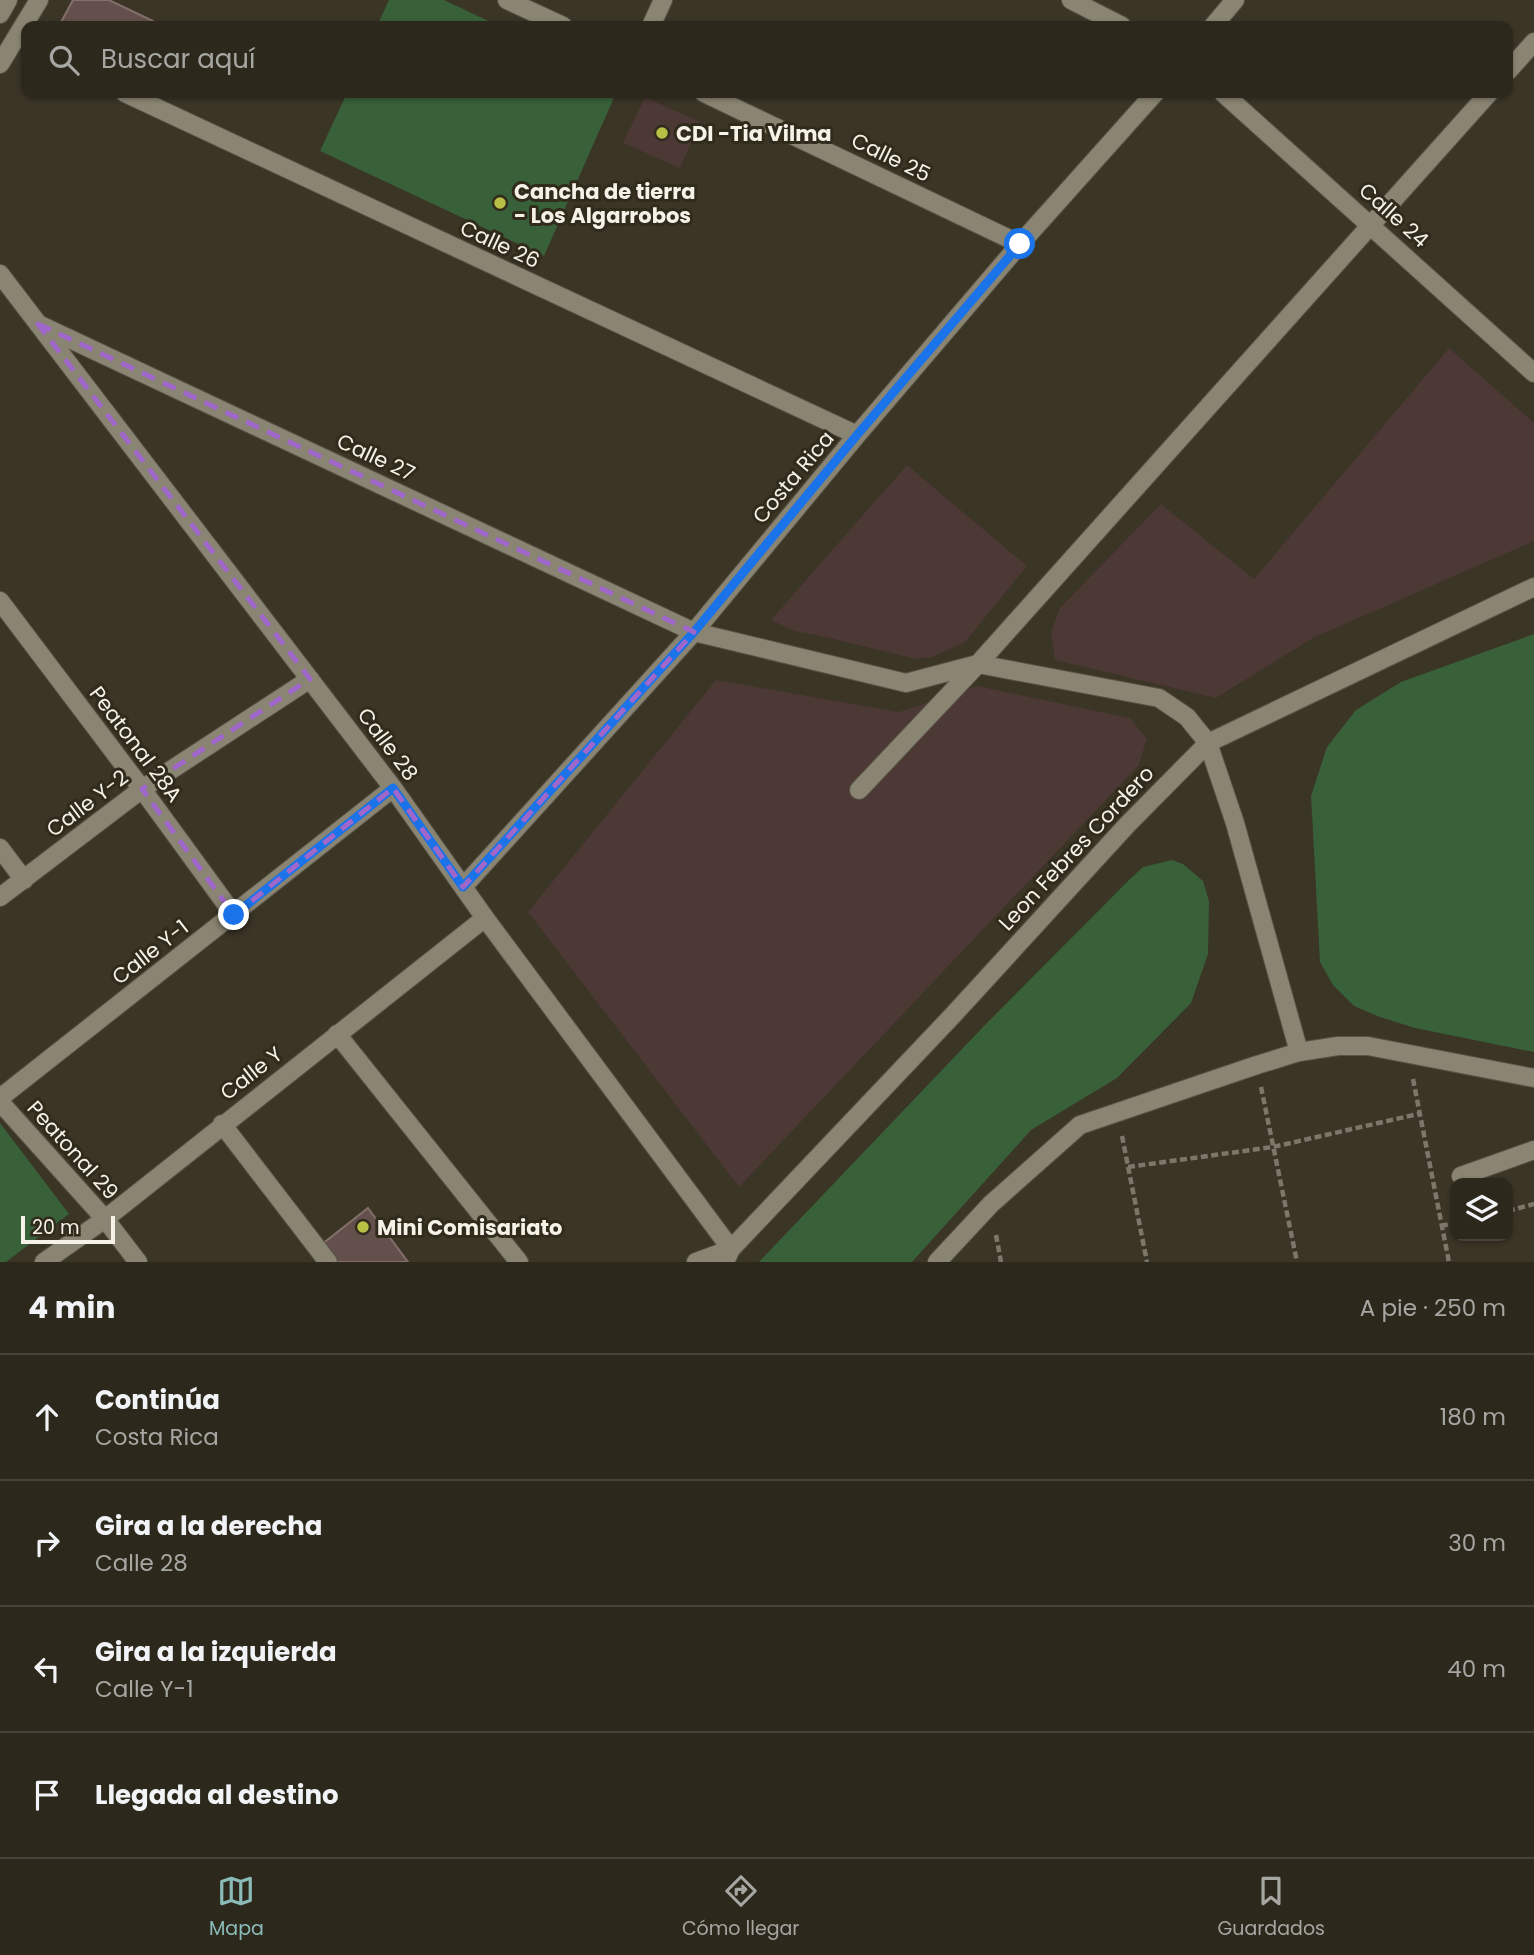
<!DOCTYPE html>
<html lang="es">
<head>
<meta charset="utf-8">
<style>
	:root { --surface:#2c281c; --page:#343025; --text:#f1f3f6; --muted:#a6a6a3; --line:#48443b; --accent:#8bbbb9 }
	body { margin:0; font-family:Poppins,sans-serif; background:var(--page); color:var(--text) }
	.controls { position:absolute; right:21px; bottom:21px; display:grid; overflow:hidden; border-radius:14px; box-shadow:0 2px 5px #0004 }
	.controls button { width:63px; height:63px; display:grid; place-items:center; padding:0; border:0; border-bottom:2px solid var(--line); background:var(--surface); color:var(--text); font:35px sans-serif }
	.scale { position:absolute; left:21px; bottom:18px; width:94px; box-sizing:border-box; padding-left:7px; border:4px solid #f6f2e8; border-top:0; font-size:19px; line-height:24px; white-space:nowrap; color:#f6f2e8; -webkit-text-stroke:5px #312b1c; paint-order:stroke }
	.stop { position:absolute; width:21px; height:21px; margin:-16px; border:5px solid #1a73e8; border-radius:50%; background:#fff }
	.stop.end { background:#1a73e8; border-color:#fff; box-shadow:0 2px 7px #0008 }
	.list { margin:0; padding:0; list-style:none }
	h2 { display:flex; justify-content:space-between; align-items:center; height:91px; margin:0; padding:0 28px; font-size:30px }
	h2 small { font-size:23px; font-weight:400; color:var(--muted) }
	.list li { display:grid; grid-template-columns:46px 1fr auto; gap:21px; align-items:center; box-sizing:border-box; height:126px; padding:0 28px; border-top:2px solid var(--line) }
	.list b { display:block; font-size:26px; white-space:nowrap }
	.list p { margin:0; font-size:23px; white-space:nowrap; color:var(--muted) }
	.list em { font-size:23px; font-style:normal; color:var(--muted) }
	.icon { flex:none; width:38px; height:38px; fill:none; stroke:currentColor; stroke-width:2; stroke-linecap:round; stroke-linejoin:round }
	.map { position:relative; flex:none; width:1534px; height:1262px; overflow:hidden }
	.search { position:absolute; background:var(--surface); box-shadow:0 2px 5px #0004; left:21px; right:21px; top:21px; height:77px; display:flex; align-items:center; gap:18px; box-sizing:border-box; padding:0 24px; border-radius:14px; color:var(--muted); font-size:26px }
	.sheet { height:595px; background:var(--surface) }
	nav { display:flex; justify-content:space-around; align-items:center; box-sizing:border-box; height:98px; border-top:2px solid var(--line); background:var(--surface); font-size:19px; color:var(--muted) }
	nav a { display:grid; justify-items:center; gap:4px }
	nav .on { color:var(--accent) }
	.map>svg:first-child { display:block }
	.education { fill:#4c3835 }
	.green { fill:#386039 }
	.building { fill:#63504c; stroke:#836f6a; stroke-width:2 }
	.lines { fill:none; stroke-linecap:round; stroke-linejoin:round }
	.minor-casing { stroke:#595447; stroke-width:20 }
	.path { stroke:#7c776a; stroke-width:4.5; stroke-dasharray:7 3.5; stroke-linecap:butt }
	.minor { stroke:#8a8472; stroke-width:18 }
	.route { stroke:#1a73e8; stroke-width:9 }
	.marked { fill:none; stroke:#a067cb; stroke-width:5; stroke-dasharray:14 9; stroke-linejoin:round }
	.poi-dot { fill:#b9c046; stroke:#312b1c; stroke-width:2.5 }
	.labels { text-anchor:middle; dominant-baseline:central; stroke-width:6; stroke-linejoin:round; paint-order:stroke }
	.poi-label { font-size:21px; font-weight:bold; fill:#f6f2e8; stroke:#312b1c; text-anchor:start }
	.street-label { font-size:21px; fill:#f6f2e8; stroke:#312b1c }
</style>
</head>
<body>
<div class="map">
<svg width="1534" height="1262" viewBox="0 0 1534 1262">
	<rect width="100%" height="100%" fill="#3b3526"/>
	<path class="education" d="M645,97l55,25 -20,46 -57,-25z
		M1449,348l85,75v118l-221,97 -97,60 -161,-38 -4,-27 9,-25 101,-104 93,75z
		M907,465l120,101 -62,76 -33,15 -16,2 -99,-24 -23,-4 -23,-11z
		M716,680l183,32 78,-26 153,32 17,21 -9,27 -399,421 -211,-275z"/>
	<path class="green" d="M389,0h55l55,26h-122z
		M347,93h269l-72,163 -224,-105z
		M1534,634v418l-119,-24 -35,-11 -26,-11 -21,-21 -13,-23 -9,-166 16,-49 29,-37 45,-28z
		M1172,860l11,4 20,17 6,20 -1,53 -17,49 -74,75 -86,52 -119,132h-153l225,-236 146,-147 13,-12z
		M0,1123l69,91 -63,48h-6z"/>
	<path class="building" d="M73,0h36l44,21 -2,5h-92z
		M368,1208l40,54h-74l-13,-17z"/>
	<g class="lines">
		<defs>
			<path id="minor" d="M507,0l56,26
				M1071,0l51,26
				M0,14l8,-14
				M651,26l12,-26
				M1213,26l22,-26
				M0,64l39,-64
				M1508,71l26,-29
				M125,93l732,342
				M704,93l316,151
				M1223,93l311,280
				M0,274l393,514 92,130 246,331
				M38,324l656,308 212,51 72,-19 181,34 28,19 21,26 27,80 64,229
				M0,601l142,188 92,126
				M859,790l119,-126 511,-571
				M0,848l24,32
				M463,887l231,-255 163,-197 163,-191 135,-151
				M0,897l142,-108 168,-110
				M337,1034l182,228
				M0,1098l393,-310
				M0,1102l105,117 33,43
				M222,1124l106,138
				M1461,1176l73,-26
				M44,1262l61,-43 380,-301
				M696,1262l35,-13
				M725,1262l6,-13 223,-235 173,-189 81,-82 326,-156
				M937,1262l54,-58 89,-79 177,-60 42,-13 39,-6h30l166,32"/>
		</defs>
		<use href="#minor" class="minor-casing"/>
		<path class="path" d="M1413,1079l36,183
			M1261,1087l36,175
			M1122,1136l25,126
			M1128,1167l145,-20 145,-33
			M1508,1211l26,-7
			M1441,1226l14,-3
			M996,1235l5,27"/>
		<use href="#minor" class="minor"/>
	</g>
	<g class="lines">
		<path class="route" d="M234,915l159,-127 70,99 231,-255 163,-197 163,-191"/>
	</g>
	<path class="marked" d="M38,324l656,308 -231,255 -70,-99 -159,127 -92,-126 168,-110z"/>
	<g class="poi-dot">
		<circle cx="662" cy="133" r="7"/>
		<circle cx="500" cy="203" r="7"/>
		<circle cx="363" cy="1227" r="7"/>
	</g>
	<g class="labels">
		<g class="poi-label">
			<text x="676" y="133">CDI -Tia Vilma</text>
			<text x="514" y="191">Cancha de tierra<tspan x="514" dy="24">- Los Algarrobos</tspan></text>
			<text x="377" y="1227">Mini Comisariato</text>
		</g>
		<g class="street-label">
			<text transform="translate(891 157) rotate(26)">Calle 25</text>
			<text transform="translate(1394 215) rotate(42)">Calle 24</text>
			<text transform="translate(500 244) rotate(25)">Calle 26</text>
			<text transform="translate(376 457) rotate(25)">Calle 27</text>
			<text transform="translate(793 477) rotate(-50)">Costa Rica</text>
			<text transform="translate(136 744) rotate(53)">Peatonal 28A</text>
			<text transform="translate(388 744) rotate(53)">Calle 28</text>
			<text transform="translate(87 803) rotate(-37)">Calle Y-2</text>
			<text transform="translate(1076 848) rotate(-47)">Leon Febres Cordero</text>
			<text transform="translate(150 952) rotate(-38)">Calle Y-1</text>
			<text transform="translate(251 1073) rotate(-38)">Calle Y</text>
			<text transform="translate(73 1150) rotate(48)">Peatonal 29</text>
		</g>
	</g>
</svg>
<div class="controls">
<button><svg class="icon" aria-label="layers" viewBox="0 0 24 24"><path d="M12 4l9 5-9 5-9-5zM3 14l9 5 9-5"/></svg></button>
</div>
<div class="scale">20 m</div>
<div class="stop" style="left:1020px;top:244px"></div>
<div class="stop end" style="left:234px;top:915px"></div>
<div class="search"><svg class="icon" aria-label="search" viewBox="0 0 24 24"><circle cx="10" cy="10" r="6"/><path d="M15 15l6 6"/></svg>Buscar aquí</div>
</div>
<section class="sheet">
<h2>4 min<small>A pie · 250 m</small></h2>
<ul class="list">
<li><svg class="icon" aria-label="ahead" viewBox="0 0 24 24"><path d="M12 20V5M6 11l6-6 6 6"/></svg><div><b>Continúa</b><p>Costa Rica</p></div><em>180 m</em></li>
<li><svg class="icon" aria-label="right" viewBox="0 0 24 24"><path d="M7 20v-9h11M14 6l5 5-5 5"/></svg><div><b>Gira a la derecha</b><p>Calle 28</p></div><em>30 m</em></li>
<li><svg class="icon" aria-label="left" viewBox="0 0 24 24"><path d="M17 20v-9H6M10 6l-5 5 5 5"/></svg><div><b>Gira a la izquierda</b><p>Calle Y-1</p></div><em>40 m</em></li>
<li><svg class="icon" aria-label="arrive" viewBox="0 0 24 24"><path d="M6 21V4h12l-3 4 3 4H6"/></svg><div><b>Llegada al destino</b></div></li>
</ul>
</section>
<nav>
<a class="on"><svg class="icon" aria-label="map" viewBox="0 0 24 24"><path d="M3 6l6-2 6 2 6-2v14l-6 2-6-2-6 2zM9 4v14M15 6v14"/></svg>Mapa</a>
<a><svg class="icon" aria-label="directions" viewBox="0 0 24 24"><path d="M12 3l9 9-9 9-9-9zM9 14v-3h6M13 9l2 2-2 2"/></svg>Cómo llegar</a>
<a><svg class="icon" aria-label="saved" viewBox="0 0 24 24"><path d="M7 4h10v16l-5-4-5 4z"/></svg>Guardados</a>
</nav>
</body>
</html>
